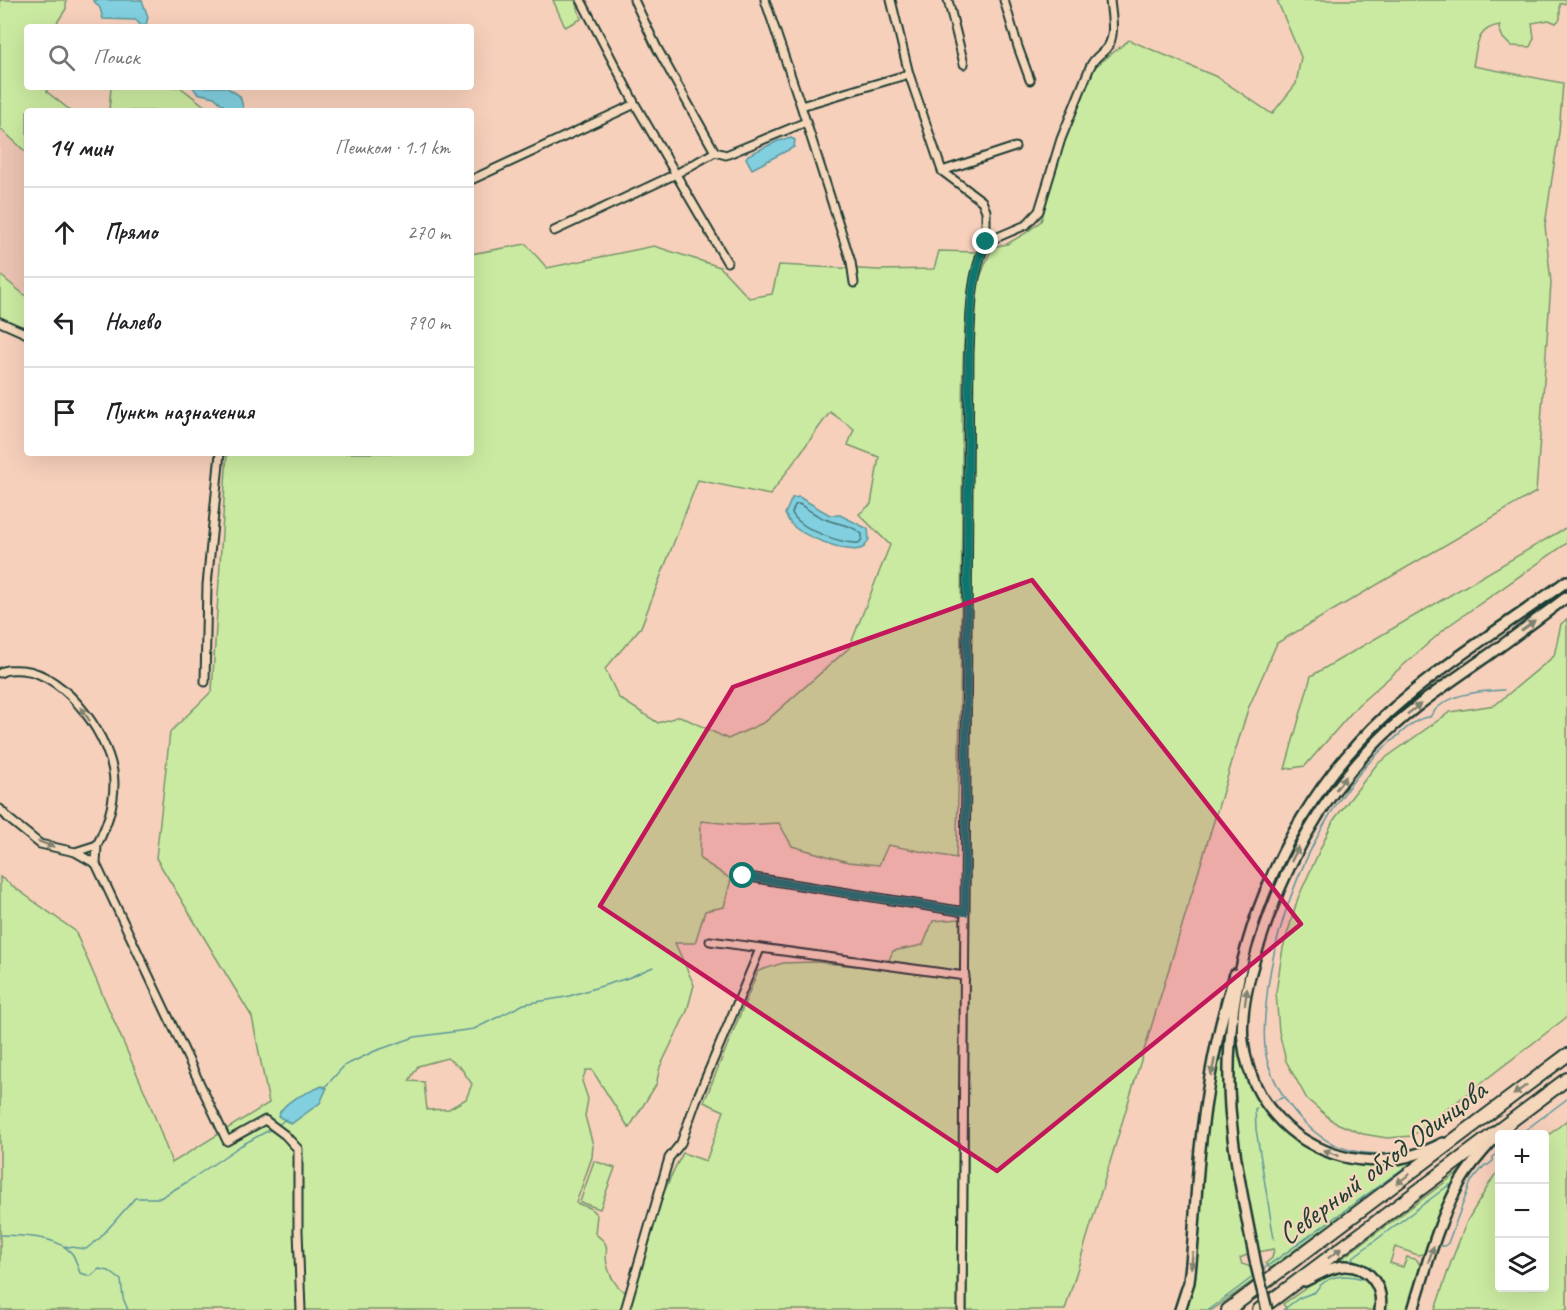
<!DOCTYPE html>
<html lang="ru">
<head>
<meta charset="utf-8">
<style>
	:root { --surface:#fff; --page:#f6f6f6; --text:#202124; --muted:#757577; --line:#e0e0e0 }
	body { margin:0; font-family:Caveat,sans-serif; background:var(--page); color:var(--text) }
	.controls { position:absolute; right:18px; bottom:18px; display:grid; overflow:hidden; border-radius:6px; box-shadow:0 6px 24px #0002 }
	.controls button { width:54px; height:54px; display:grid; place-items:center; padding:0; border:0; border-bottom:2px solid var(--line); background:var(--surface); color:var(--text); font:30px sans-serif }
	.stop { position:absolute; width:18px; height:18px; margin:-14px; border:4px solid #0f766e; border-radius:50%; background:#fff }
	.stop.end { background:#0f766e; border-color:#fff; box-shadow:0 2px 6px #0008 }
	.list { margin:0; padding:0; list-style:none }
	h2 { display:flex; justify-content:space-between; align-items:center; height:78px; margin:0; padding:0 24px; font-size:26px }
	h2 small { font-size:20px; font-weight:400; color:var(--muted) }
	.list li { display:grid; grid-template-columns:39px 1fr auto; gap:18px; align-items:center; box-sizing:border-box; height:90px; padding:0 24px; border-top:2px solid var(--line) }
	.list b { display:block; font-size:22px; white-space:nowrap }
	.list em { font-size:20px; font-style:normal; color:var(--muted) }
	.icon { flex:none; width:33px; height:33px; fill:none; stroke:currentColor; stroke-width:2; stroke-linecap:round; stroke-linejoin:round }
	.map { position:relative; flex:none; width:1567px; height:1310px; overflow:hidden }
	.search { position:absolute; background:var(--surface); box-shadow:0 6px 24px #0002; left:24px; top:24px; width:450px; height:66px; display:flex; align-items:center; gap:15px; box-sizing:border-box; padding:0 21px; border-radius:6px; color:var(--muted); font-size:22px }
	.panel { position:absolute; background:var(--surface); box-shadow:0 6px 24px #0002; left:24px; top:108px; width:450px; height:348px; border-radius:6px }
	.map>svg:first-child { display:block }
	.built { fill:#ecc3b3 }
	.green { fill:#cbeaa1; stroke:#75946a; stroke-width:1.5; fill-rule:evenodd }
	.water { fill:#81cfdf; stroke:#5a959b; stroke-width:1.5 }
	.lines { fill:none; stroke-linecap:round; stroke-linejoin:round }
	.shore { stroke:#467778; stroke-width:1.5 }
	.stream { stroke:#5a959b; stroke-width:1.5 }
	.street-casing { stroke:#1f3d34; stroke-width:11 }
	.secondary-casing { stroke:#1f3d34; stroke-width:14 }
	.highway-casing { stroke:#1f3d34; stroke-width:16 }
	.street { stroke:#f5d7bb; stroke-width:7 }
	.secondary { stroke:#f5d7bb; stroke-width:9 }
	.highway { stroke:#f5d7bb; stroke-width:12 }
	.secondary-bridge-casing { stroke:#1f3d34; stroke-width:14; stroke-linecap:butt }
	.secondary-bridge { stroke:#f5d7bb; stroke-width:9 }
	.oneway { fill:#7f8271 }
	.route { stroke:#0f766e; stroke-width:8 }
	.marked { fill:#c2185b; fill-opacity:0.2; stroke:#c2185b; stroke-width:4.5; stroke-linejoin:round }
	.labels { text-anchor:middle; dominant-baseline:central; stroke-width:4.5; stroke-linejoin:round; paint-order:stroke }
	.street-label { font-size:30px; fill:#1f3d34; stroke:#f5d7bb }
</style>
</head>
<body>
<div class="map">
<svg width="1567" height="1310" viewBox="0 0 1567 1310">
	<rect width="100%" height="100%" fill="#f7d0bb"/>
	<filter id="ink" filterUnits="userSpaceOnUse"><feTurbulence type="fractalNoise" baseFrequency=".0167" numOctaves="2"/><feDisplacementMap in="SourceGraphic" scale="12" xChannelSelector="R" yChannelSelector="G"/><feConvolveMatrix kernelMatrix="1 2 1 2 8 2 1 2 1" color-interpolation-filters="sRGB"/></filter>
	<g filter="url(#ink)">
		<path class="built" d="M0,128l27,25v144l-27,-22z"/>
		<path class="green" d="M0,0h66v9l-12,18h-27v60h20v5l24,19h-44v42l-27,-25z
			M553,0h22l6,19 -16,8z
			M1277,0h290v3l-7,1v15l-4,4 -7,-3 -17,3 2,15 -4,9 -19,-1 -8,-8 -4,-10 1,-3c-24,3 -23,21 -27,41l90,17 -4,49 -14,93 6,58 -15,209 -259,151 -29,66 -183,601h-98l6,-957 4,-68 15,-38 15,-3 19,-11 15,-12 23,-81 31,-73 34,-27 88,37 55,37 24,-30 5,-27z
			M111,87h69l31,24h-102z
			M526,244l21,24 107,-22 66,21 29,31 23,-4 7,-29 100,5 55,-1 5,-18 37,1c-18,80 -13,162 -14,244 -1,121 -1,241 -6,362l-68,-13 -9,20 -31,-3 -56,-16 -13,-23 -37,2 -41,-4 -1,38 31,20 -7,28 -19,4 -10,32h-20l19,42 -7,26 -27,56 -4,18 -27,43 -37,-58h-6l-4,11 6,18 -3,17 8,29 -1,12 -16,46 14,5 7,7 -2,18c3,4 8,6 10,10 3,5 1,9 1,14 1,14 11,38 26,35 14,-47 26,-96 51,-139l23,8 18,-50 -20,-9 54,-131 25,-8 33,-1 69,7 8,-18 30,-6 10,-24 28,-2 -4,391h-957v-433l75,54 75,173 22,59 97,-60 -17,-86 -96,-159 14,-126 42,-41 15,-238h244v-199zM830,412l24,17 -6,16 31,12 -8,47 -12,10 31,31 -41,103 -84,74 -37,17 -48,-23 -22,7 -39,-25 -14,-29 36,-42 57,-147 72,15zM447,1058l14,10 11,16 -6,15 -17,10 -22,1 -3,-28 -15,-1 9,-15z
			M0,275l27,22v30l-15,-3 -12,-7z
			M1567,527v16l-119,83 -90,79 -53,61 -20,3 26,-93z
			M1567,619v398l-155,119 -25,2 -24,-4 -29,-12 -27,-23 -21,-38 -7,-29 -3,-40 7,-44 15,-50 35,-77 44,-57 73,-52 45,-7 59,-49 7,-32z
			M1236,1033h4l25,73 71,52 90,-4 -156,114 -4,-5 6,-5 2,-9 -16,3c-15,-75 -27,-141 -22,-219z
			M1225,1034v73l3,39 21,108 -9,4 2,6 9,3 3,13 -42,30h-28l19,-160 13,-83z
			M1567,1120v190h-132l16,-48 16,-41 27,-45 5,-4 1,116h44l1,-150z
			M594,1161l21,7 -15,41 -20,-7z
			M1467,1166l-40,87 -9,2 -23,-8 -5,16 13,4 4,-10 10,3 5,8 -12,42h-26l-7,-32 -39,-13 -1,-3z
			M1337,1270c32,-1 37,11 40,40h-93l2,-2 -3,-4 35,-24z"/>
		<path class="water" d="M93,0h49l6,17 -2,8 -5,1 -5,-6 -33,-1 -3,-11z
			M193,87h33l14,9 4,15h-14l-16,-14 -17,-4z
			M791,138l4,2 -1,7 -42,22 -6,-11 2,-3 30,-14z
			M799,497l31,18h10l28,14 1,10c-2,5 -4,9 -9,10 -14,4 -56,-13 -67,-23 -3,-3 -6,-8 -8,-12l7,-16z
			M322,1086l5,2 -7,15 -29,21 -13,-8c8,-18 28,-22 44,-30z"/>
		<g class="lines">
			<path class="shore" d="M799,504c9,5 16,11 26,15 13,6 24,4 37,15v5l-3,4c-18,1 -59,-14 -67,-30l3,-8z"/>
			<path class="stream" d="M324,1088l20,-22 31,-15 40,-14 59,-8 50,-25 42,-7 62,-19 25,-11
				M1272,1102l12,-5
				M1257,1108l-2,1 1,20 18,110
				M278,1125l8,-6
				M1520,1134l47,-35
				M1404,1152c-37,5 -70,0 -97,-27 -18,-17 -33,-41 -40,-65 -4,-17 -3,-37 -1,-55 7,-89 56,-207 127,-265 9,-8 25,-24 37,-23 14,-24 50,-26 74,-27
				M0,1235c22,1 59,0 73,20 3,5 5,13 7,18l11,3 8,-7 10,2 12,9 2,18 5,12
				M63,1246l23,3 14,-11 35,-40h25l27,-16 53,-36 31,-17
				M1441,1246h4l3,-3 23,-61 14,-17h3l5,-4v-4l7,-5
				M1369,1268l2,-1 -16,-6 -3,-3 97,-73 2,1 -22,54h2
				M1262,1270l143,-103
				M1209,1310l45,-34
				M1283,1310l16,-12 16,-6c11,-17 30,-19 48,-13"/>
			<defs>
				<path id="street" d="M581,0l54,104 92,158
					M634,0l23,48 58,104
					M765,0l36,106 50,156 3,21
					M891,0l18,74 33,97 40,30 4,10v31
					M948,0l16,64
					M1004,0l14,47 12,33
					M801,106l108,-32
					M942,171l73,-24
					M471,180l164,-76
					M554,231l122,-57 39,-22 11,3 80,-33
					M0,322l27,12
					M0,673c7,-5 14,-3 22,-3 44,3 92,71 92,113 0,23 -7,42 -17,62l-22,7 -35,-8 -31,-25 -9,-10
					M205,682l2,-97 13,-132
					M97,845l-1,19 131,277 38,-21 20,15 13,14v82l3,79
					M75,852l21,12
					M743,876l222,36
					M710,941l255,35
					M625,1310l44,-152 12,-15 15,-42 64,-152
					M962,1310l7,-958c2,-37 1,-75 17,-110l40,-17 13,-14 22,-72 29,-72c4,-9 9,-11 16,-18 11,-12 5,-35 4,-49"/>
				<path id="secondary" d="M1443,1143c-48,25 -99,24 -145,-7 -31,-22 -51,-57 -55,-95 -3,-30 6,-64 15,-93 23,-74 58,-143 112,-199 34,-37 76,-64 117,-93 27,-19 53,-39 80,-59
					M1256,1265c-10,-52 -22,-104 -26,-157 -10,-146 50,-296 158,-395 55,-50 119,-88 179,-132
					M1305,1281c12,-6 25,-14 39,-15 25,-1 40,21 36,44
					M1180,1310l9,-28 2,-19c4,-38 5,-76 9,-114 6,-58 17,-119 35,-175
					M1413,1310c13,-41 24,-86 45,-124 9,-17 23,-33 37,-48"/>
				<path id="highway" d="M1228,1310l339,-255
					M1259,1310l308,-231"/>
			</defs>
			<use href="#street" class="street-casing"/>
			<use href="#secondary" class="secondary-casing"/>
			<use href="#highway" class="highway-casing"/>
			<use href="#street" class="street"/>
			<use href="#secondary" class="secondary"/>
			<use href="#highway" class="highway"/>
			<defs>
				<path id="secondary-bridge" d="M1256,1265l11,45"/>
			</defs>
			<use href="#secondary-bridge" class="secondary-bridge-casing"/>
			<use href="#secondary-bridge" class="secondary-bridge"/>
		</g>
		<defs><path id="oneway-solid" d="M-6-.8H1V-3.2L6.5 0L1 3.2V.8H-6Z" transform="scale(1.5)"/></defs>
		<g class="oneway">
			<use href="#oneway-solid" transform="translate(1528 626) rotate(-36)"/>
			<use href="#oneway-solid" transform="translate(1414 709) rotate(-38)"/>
			<use href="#oneway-solid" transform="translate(85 714) rotate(-125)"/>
			<use href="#oneway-solid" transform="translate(1341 783) rotate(-52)"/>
			<use href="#oneway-solid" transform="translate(46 844) rotate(20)"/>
			<use href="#oneway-solid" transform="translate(1295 854) rotate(-63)"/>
			<use href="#oneway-solid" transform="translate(1246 997) rotate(-82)"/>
			<use href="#oneway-solid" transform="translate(1213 1067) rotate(101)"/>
			<use href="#oneway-solid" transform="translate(1520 1090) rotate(143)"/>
			<use href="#oneway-solid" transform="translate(1331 1153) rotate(-160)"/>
			<use href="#oneway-solid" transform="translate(1403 1179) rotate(143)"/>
			<use href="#oneway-solid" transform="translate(1335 1253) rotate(-37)"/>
			<use href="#oneway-solid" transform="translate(1431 1254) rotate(-72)"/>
			<use href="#oneway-solid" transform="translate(1192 1260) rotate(96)"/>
		</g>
	</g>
	<g class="lines" filter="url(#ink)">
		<path class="route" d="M743,876l222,36 4,-560c2,-38 1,-75 17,-110"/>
	</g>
	<path class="marked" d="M1032,580l269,344 -304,247 -397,-265 133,-219z"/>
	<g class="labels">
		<g class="street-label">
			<text transform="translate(1382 1162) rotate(-37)">Северный обход Одинцова</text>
		</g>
	</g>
</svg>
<div class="controls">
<button>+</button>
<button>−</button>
<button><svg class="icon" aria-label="layers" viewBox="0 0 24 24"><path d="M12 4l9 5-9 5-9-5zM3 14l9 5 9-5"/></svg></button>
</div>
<div class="stop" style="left:743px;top:876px"></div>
<div class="stop end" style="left:986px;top:242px"></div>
<div class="search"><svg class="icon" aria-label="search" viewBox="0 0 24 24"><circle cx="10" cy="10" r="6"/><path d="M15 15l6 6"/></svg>Поиск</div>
<section class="panel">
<h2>14 мин<small>Пешком · 1.1 km</small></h2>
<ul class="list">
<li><svg class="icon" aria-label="ahead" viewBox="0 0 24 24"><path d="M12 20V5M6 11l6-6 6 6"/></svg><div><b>Прямо</b></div><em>270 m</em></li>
<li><svg class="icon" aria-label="left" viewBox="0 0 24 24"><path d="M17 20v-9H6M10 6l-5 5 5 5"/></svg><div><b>Налево</b></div><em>790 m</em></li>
<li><svg class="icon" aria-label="arrive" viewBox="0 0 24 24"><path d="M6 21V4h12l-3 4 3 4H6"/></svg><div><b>Пункт назначения</b></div></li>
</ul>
</section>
</div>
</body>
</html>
